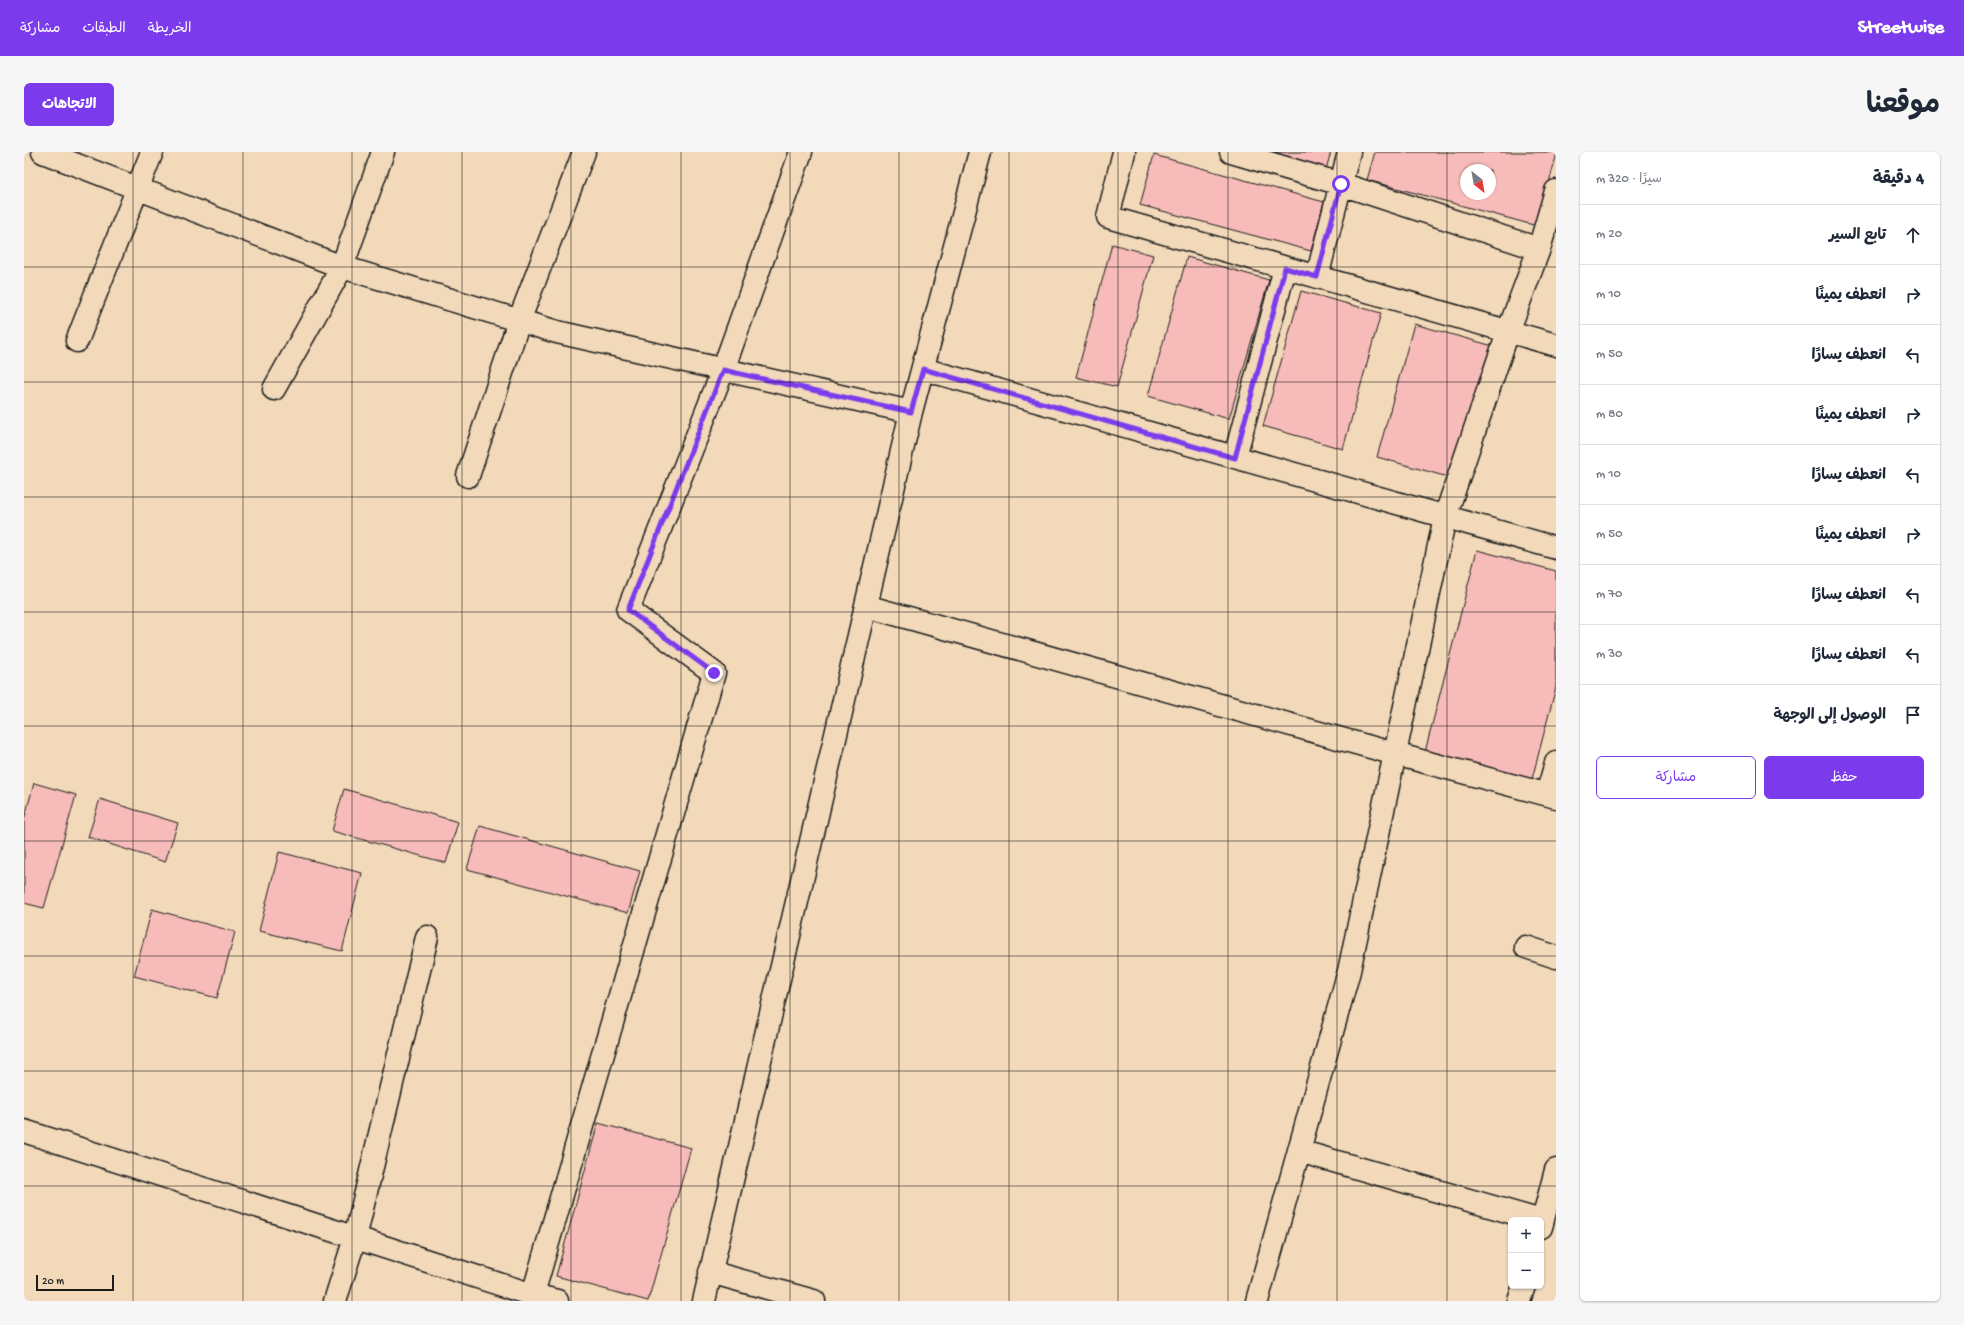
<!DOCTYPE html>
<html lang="ar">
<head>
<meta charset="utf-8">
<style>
	:root { --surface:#fff; --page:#f6f6f7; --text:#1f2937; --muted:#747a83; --line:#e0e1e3; --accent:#7c3aed }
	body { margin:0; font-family:"Gochi Hand","Playpen Sans Arabic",sans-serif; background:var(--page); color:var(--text); direction:rtl }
	.controls { position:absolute; right:12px; bottom:12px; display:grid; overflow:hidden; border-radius:6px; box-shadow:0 1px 3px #0004 }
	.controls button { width:36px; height:36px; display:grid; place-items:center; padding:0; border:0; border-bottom:1px solid var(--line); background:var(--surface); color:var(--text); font:20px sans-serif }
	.compass { position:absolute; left:1436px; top:12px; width:36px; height:36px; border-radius:50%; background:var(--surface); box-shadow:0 1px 3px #0004; rotate:149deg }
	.scale { position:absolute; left:12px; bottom:10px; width:78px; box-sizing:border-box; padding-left:4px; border:2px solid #1c1c1c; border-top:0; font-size:11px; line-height:14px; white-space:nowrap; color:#1c1c1c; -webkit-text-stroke:3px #f1d9b9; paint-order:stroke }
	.stop { position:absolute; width:12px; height:12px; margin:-9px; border:3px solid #7c3aed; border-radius:50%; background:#fff }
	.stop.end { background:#7c3aed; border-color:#fff; box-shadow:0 1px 4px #0008 }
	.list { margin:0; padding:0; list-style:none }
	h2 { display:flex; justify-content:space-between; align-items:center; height:52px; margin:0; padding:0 16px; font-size:17px }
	h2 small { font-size:13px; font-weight:400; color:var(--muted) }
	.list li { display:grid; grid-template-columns:26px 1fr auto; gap:12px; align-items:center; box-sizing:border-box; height:60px; padding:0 16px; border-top:1px solid var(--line) }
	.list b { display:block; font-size:15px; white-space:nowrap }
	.list em { font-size:13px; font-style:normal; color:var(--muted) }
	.actions { display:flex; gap:8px; padding:12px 16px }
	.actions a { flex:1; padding:9px 0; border:1px solid var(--accent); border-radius:6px; text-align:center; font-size:14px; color:var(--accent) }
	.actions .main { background:var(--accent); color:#fff }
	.icon { flex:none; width:22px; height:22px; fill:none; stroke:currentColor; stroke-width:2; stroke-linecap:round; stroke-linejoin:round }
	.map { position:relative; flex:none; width:1532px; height:1149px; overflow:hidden; direction:ltr; border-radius:6px }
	header { display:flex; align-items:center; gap:24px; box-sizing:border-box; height:56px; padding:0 20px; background:var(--accent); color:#fff }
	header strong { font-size:19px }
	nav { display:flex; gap:22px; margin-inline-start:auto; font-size:14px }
	.intro { display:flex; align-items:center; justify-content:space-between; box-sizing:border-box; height:96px; padding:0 24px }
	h1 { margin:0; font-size:28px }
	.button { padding:10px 18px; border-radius:6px; background:var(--accent); color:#fff; font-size:14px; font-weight:700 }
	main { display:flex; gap:24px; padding:0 24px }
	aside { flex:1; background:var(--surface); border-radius:6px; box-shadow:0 1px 3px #0004 }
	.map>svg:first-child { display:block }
	.building { fill:#f7bbb9; stroke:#1c1c1c; fill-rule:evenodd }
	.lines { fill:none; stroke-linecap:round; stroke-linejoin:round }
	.street-casing { stroke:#1c1c1c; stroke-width:25 }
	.street { stroke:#f1d9b9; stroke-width:22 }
	.route { stroke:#7c3aed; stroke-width:5 }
	.grid { fill:none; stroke:#1c1c1c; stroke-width:1; stroke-opacity:0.55 }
</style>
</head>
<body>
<header>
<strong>Streetwise</strong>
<nav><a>الخريطة</a><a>الطبقات</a><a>مشاركة</a></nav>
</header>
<div class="intro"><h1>موقعنا</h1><a class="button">الاتجاهات</a></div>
<main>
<aside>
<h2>4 دقيقة<small>سيرًا · 320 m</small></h2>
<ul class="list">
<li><svg class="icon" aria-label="ahead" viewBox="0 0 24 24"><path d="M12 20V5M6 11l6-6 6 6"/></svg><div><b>تابع السير</b></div><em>20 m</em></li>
<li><svg class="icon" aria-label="right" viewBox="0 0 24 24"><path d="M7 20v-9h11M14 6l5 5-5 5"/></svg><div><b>انعطف يمينًا</b></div><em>10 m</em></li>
<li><svg class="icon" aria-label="left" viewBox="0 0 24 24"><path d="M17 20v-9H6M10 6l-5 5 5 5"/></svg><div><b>انعطف يسارًا</b></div><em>50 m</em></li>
<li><svg class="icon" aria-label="right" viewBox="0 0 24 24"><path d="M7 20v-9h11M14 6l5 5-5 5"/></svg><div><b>انعطف يمينًا</b></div><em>80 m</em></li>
<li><svg class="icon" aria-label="left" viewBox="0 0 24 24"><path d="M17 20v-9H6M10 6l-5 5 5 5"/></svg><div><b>انعطف يسارًا</b></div><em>10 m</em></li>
<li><svg class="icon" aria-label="right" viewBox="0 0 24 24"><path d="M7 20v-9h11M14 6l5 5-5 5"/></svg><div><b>انعطف يمينًا</b></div><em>50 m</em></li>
<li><svg class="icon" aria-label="left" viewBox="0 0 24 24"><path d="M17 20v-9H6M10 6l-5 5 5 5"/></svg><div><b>انعطف يسارًا</b></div><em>70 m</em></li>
<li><svg class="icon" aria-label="left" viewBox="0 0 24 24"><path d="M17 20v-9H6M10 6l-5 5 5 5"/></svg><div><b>انعطف يسارًا</b></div><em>30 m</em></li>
<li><svg class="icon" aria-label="arrive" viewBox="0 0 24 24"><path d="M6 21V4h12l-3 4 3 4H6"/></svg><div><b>الوصول إلى الوجهة</b></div></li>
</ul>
<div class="actions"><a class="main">حفظ</a><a>مشاركة</a></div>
</aside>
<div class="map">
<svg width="1532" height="1149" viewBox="0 0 1532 1149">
	<rect width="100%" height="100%" fill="#f1d9b9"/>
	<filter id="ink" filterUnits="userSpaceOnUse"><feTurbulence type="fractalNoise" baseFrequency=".025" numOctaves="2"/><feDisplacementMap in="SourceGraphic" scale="8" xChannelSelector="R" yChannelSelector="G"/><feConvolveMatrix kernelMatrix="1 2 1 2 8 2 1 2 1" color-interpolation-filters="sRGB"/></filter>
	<g filter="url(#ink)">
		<path class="building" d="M1243,0h64l-5,17z
			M1351,0h181v5l-19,69 -170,-46zM1442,18h24v24h-24z
			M1130,3l170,47 -13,49 -171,-46z
			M1088,92l41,11 -36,132 -41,-10z
			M1163,105l82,23 -40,139 -81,-23z
			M1277,139l80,22 -38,136 -80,-23z
			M1390,172l79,22 -38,133 -78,-22z
			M1453,398l79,21v116l-24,92 -107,-27z
			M10,631l42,12 -32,113 -20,-5v-83z
			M320,637l114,33 -12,41 -114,-32z
			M76,647l78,24 -13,39 -77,-25z
			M456,674l160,45 -12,42 -161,-44z
			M255,700l83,21 -20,78 -83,-20z
			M128,757l83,23 -18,66 -83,-22z
			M574,971l93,25 -43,153 -92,-25z"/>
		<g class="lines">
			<defs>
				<path id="street" d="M19,0l299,115 215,65 354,80
					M1100,0l-16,65 448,128
					M1207,0l110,32 198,65
					M1293,125l32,-125
					M53,189l75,-189
					M899,217l633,179
					M250,237l68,-122 41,-115
					M1211,305l50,-189
					M444,324l51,-155 65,-169
					M842,454l529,148 161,43
					M1523,642l9,-31
					M1502,795l30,10
					M0,979l509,164 24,6
					M1275,999l239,69
					M1517,1075l15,-57
					M686,1120l104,29
					M311,1149l20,-63 72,-301
					M507,1149l183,-628 -86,-63 95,-240 78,-218
					M680,1149l207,-889 69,-260
					M1233,1149l92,-330 96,-454 63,-185 31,-83 17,-58
					M1495,1149l5,-15"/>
			</defs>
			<use href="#street" class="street-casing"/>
			<use href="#street" class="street"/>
		</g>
	</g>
	<g class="lines" filter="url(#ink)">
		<path class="route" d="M690,521l-86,-63 95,-240 188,42 12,-43 312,89 50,-190 32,9 24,-93"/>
	</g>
	<path class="grid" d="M109,0v1149M219,0v1149M328,0v1149M438,0v1149M547,0v1149M657,0v1149M766,0v1149M875,0v1149M985,0v1149M1094,0v1149M1204,0v1149M1313,0v1149M1423,0v1149M0,115h1532M0,230h1532M0,345h1532M0,460h1532M0,574h1532M0,689h1532M0,804h1532M0,919h1532M0,1034h1532"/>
</svg>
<div class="controls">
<button>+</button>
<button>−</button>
</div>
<svg class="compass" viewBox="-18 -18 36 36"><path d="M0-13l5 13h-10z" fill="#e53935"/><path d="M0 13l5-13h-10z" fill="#747a83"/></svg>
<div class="scale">20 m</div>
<div class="stop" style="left:1317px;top:32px"></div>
<div class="stop end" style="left:690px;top:521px"></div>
</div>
</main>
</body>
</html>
